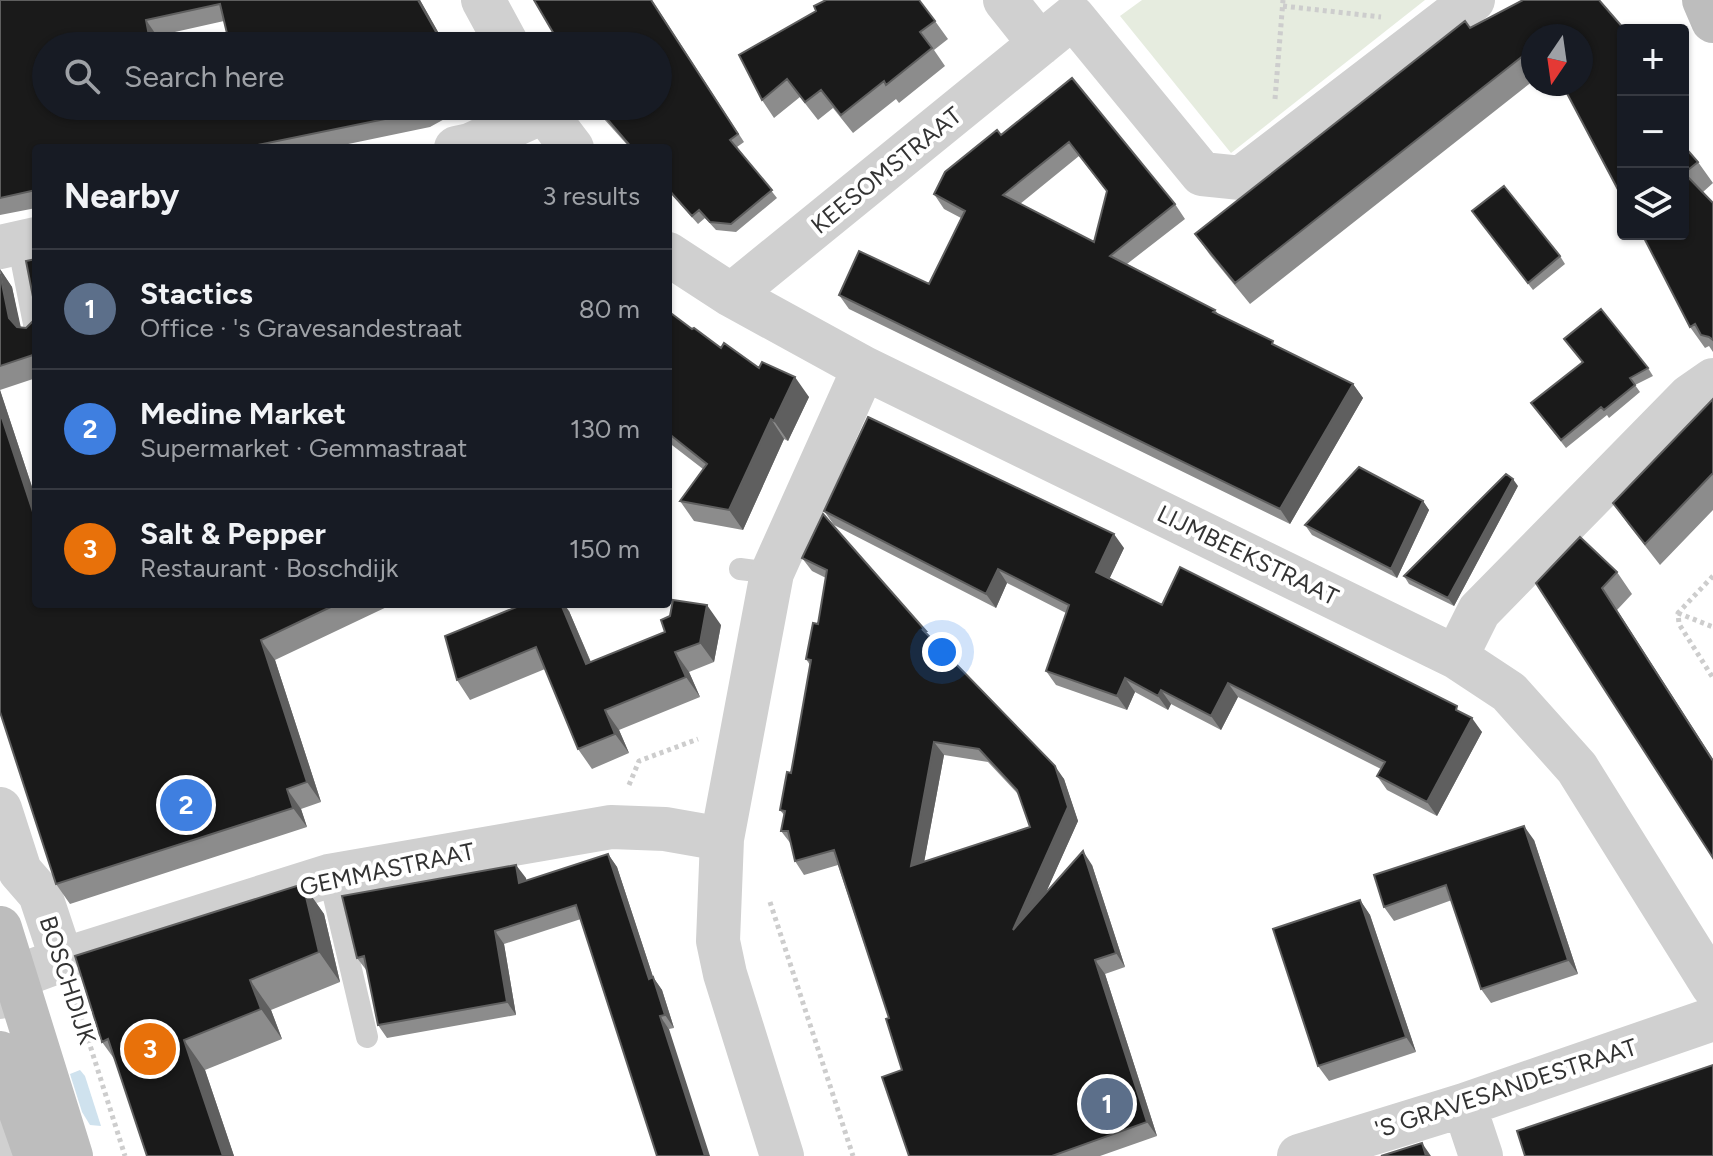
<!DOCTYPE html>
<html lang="en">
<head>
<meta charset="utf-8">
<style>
	:root { --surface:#171b24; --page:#20242c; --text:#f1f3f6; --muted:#9ea1a6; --line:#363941; --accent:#e63946 }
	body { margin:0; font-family:Figtree,sans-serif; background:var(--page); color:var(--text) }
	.controls { position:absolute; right:24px; top:24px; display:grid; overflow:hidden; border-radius:8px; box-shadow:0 2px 6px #0004 }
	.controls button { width:72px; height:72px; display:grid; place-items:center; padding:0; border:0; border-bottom:2px solid var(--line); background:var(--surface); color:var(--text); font:40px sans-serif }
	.compass { position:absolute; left:1521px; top:24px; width:72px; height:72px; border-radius:50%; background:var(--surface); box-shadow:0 2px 6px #0004; rotate:193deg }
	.you { position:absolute; left:942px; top:652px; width:28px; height:28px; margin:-20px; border:6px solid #fff; border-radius:50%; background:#1a73e8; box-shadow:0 0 0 12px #1a73e833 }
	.badge { display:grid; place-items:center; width:52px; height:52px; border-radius:50%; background:var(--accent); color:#fff; font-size:26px; font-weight:700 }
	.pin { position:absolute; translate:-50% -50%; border:4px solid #fff; box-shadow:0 2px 8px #0006 }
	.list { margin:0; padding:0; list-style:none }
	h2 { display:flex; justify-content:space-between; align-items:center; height:104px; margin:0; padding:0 32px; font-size:34px }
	h2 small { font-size:26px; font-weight:400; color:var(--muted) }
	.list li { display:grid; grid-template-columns:52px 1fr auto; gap:24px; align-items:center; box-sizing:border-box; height:120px; padding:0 32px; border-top:2px solid var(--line) }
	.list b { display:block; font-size:30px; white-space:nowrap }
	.list p { margin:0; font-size:26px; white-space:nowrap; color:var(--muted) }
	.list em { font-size:26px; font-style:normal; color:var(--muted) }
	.icon { flex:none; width:44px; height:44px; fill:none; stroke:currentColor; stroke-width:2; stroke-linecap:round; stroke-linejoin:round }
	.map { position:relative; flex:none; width:1713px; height:1156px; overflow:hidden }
	.search { position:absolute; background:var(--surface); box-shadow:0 2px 6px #0004; left:32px; top:32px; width:640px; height:88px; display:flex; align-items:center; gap:20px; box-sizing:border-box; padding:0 28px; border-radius:44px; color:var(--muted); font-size:30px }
	.panel { position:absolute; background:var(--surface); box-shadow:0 2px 6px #0004; left:32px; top:144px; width:640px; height:464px; border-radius:8px }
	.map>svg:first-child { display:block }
	.green { fill:#e6ecdf }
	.water { fill:#cfe2ee }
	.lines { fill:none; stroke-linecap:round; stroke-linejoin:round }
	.path { stroke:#cdcdcd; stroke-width:5; stroke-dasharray:4 4; stroke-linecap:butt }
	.lane { stroke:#d0d0d0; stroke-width:22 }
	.street { stroke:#d0d0d0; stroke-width:44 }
	.secondary { stroke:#bdbdbd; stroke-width:44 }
	.wall { fill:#8c8c8c; fill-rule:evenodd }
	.shaded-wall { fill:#5f5f5f }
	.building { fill:#1a1a1a; stroke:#5f5f5f; stroke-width:2; fill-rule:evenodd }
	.labels { text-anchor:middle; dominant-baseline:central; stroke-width:8; stroke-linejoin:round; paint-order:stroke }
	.street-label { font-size:24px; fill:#333; stroke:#fff }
</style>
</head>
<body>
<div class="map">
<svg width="1713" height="1156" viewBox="0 0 1713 1156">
	<rect width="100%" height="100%" fill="#fff"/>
	<path class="green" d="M1142,0h283l-194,153 -111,-137z"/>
	<path class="water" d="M80,1070l5,6 16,50 -11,-1 -8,-13 -12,-38z"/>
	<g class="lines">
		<path class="path" d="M1283,6l98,11
			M1275,99l8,-99
			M1713,576l-35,37 1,11 34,54
			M1678,613l35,14
			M629,785l10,-24 59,-22
			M770,902l83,254
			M76,1001l49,155"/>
		<path class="lane" d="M18,243l18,91
			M740,569l32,4
			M329,876l38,161"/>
		<path class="street" d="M483,0l25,46
			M1005,0l35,44
			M540,106l32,42
			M456,148l14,-3 73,-33
			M0,247l36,-8
			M668,254l63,41 133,73 592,289 53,35 68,76 136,218
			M731,295l342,-278 129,157 39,4 232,-178
			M1456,657l23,-46 211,-215 23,-16
			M0,809l20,62 20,23 22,66
			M0,997l16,-20 46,-17 267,-84 282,-49 54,2 57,10
			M1464,1105l17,51
			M1,1156l12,-60
			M782,1156l-57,-182 -7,-33 4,-102 50,-266 92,-205
			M1299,1156l165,-51 249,-86"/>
		<path class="secondary" d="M1704,0l9,21
			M0,928l71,228
			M0,1053l36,103"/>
	</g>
	<path class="wall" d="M0,0h420l26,46h-216l-6,-25 -67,15 -111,70h422l-38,21 -101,21h-293v60l-36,7z
		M652,0l92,142 -7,5 40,51 -41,34 -20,-2 -11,-12 -7,6 -30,-34v-42h-38l-26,-29 -8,-13z
		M816,11l119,10 13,18 -14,11 11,16 -46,37 -3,-4 -43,34 -20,-25 -15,12 -18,-23 -26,21 -12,-18z
		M1470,28l111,8h-48v45l-283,223 -40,-49 -15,-21z
		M1072,78l103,126 10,15 -58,45 88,46 4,5 58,31 76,38 10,14 -73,126 -441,-215 -10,-14 90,-11 32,-66 -17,-9 -10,-15 67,-59zM1079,156l28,36 -13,50 -74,-38z
		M1683,145l15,17 15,21 -10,9 10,11v149l-4,-6 -4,2 -15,-21z
		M1478,218l82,38 5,8 -32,26z
		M36,259v119l-36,12 36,109v105h357l-118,56 46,142 -20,7 6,18 -237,77 -14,-20 -56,-172v-443l12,18 8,40 6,1 9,-9z
		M668,311l24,18 29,19 88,49 -21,44 -4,-2 -41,91 -49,-9 -14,-20 23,-32 -35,-27z
		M1564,339l84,29 5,8 -18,9 5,7 -31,26 -2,-3 -41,33 -29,-37 45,-49z
		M1713,399v111l-53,55 -32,-41 -15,-21z
		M1518,486l-64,120 -45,-22 -5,-8z
		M1423,501l6,9 -32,68 -85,-43 -7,-10z
		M824,511l300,37 -15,31 53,26 299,107 21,20 -45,84 -50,-26 -10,-14 4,-7 -143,-72 -17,33 -50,-26 -3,6 -33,-18 -8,18 -71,-25 -10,-14 20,-58 -59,-30 -11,25 -162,-83z
		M823,514l107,123 134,142 14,42 -33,73 47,-29 33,102 -20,7 52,162 -57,20h-191l-7,-86 -13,-52 -51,-153 -34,10 -9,-14 -4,-17 -10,-13 3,-16 -4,-5 11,-37 19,-108 -4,-6 12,-35 8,-46 -14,-7 -10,-13zM944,755l44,7 31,33 11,32 -106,35z
		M1617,572l15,22 -15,16 -81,-27z
		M569,611l22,51 130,-37 -7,37 -25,10 11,25 -81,33 10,23 -37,16 -14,-20 -33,-80 -75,31 -13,-20z
		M1534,840l44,134 -87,29 -10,-14 -29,-89 -58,21 -10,-14z
		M608,854l9,13 36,110 9,13 12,38 -5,1 -88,-110 -77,25 12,71 -129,23 -9,-13 -11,-54 -10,-13 159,-93 10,16z
		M303,884l21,30 16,68 -69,28 11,29 -77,31 29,86h-87l-32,-96 -13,-18z
		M1360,900l10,15 46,137 -87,29 -11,-15z"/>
	<path class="shaded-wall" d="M418,0h2l26,46h-2z
		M146,20l11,16 2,10h-8z
		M0,269l12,18 11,50 -14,-19z
		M795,377l14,20 -21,44 -14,-20z
		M1353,384l10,14 -73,126 -10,-15z
		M0,390l36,109v22l-36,-109z
		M771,419l13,20 -41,91 -14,-20z
		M1513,479l5,7 -64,120 -6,-8z
		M1423,501l6,9 -32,68 -6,-9z
		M1114,534l10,14 -18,38 -10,-14z
		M998,569l9,14 -11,25 -10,-14z
		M1602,588l15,22 96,149v2z
		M561,604h3l5,7 31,73 -14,-20z
		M707,605l14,20 -7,37 -14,-19z
		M261,640l14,20 46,142 -14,-20z
		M675,652l14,20 11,25 -14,-20z
		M1125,678l10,14 -8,18 -10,-14z
		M1228,683l10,14 -17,33 -10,-14z
		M1161,690l10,14 -3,6 -10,-14z
		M605,710l14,20 10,23 -14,-19z
		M1472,718l10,14 -45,84 -10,-14z
		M934,742l10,13 -23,124 -10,-13z
		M1055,766l9,13 14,42 -55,123 -10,-14z
		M287,789l14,20 6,18 -14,-19z
		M1524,826l10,14 44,134 -10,-14z
		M1083,851l9,14 33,102 -9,-14z
		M608,854l9,13 41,125 -9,-13z
		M516,865l10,13 3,18 -10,-13z
		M303,884l21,30 16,68 -21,-30z
		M1360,900l10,15 46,137 -10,-15z
		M495,931l9,13 12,71 -9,-13z
		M1095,960l10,14 52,162 -10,-14z
		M653,977l9,13 12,38 -9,-13z
		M250,980l21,30 11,29 -21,-30z
		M660,1016l9,13 41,127h-5z
		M184,1040l21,30 29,86h-11z
		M1422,1143l9,13h-5z"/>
	<path class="building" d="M0,0h418l26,46h-214l-10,-42 -74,16 5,26h-105v60h384l-11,6 -176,36h-207v42l-36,8z
		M534,0h117l87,134 -8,6 42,50 -41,34 -21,-2 -11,-12 -7,6 -24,-27v-41h-36l-36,-42h62v-60h-97z
		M826,0h93l16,21 -15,11 12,16 -46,37 -2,-4 -43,34 -20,-25 -16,12 -18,-23 -25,21 -23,-45 77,-44 -2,-5z
		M1523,0h76l26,30h-2v169l-61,-115h19v-48h-48v12l-298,235 -40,-49 270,-213 5,7z
		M1072,78l103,126 -65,52 105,54 -2,2 60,29 -1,3 81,40 -73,125 -441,-214 20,-44 70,33 36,-73 -31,-17 11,-22 52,-42 4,5zM1069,142l38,49 -13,51 -91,-47z
		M1683,145l15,17 -14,11 29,30v137l-4,-3 -8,-2 -6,-11 -5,3 -48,-93h41z
		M1504,186l56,70 -32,27 -56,-72z
		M36,259v95l-36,12v-92l9,44 8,9 9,1 9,-9 1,-7 -10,-51z
		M1601,309l47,59 -18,10 5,7 -31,25 -3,-3 -40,33 -30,-37 52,-41 -19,-23z
		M668,311l24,18 2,-1 27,20 3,-5 35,25 3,-6 33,15 -21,44 -3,-2 -42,91 -49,-9 27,-37 -39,-31z
		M1713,399v74l-68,71 -32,-41z
		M0,412l36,109v83h301l-76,36 46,142 -20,7 6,19 -237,76 -56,-172z
		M868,417l246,117 -18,38 66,33 18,-38 277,139 -1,4 16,8 -45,84 -50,-26 8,-14 -157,-79 -17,33 -50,-26 -3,6 -33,-18 -8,18 -71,-25 23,-66 -71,-36 -12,25 -162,-83z
		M1359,467l64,34 -32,68 -86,-44z
		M1506,474l7,5 -65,119 -44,-22z
		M823,514l102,116 -3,-1 133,137 13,41 -55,123 70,-79 33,102 -21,7 52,162 -95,34h-143l-27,-79 20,-7 -16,-51 3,-1 -55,-168 -39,11 -7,-30h-7l4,-20 -5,-1 7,-38 4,1 20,-113 -5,-1 7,-36 5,1 9,-54 -25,-12zM934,742l45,7 38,41 13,37 -119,39z
		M1580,537l37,35 -15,16 111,173v97l-177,-275z
		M673,600l34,5 -7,38 -25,9 11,25 -81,33 10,24 -37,15 -42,-102 -79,33 -12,-44 79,-32h37l25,60 79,-32 -4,-12 9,-4z
		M1524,826l44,134 -87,29 -35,-104 -62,22 -10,-32z
		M608,854l41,125 4,-2 12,38 -5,1 45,140h-48l-81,-251 -81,26 12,71 -129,23 -14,-69 -7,2 -15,-62 174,-31 3,18z
		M303,884l16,68 -69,28 11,29 -77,31 39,116h-76l-39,-117 -6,3 -27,-86z
		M1360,900l46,137 -88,29 -45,-137z
		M1713,1065v91h-188l-8,-25z
		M1422,1143l4,13h-45z"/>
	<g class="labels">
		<g class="street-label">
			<text transform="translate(886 170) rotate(-39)">KEESOMSTRAAT</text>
			<text transform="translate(1248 555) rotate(26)">LIJMBEEKSTRAAT</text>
			<text transform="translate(387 869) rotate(-12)">GEMMASTRAAT</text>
			<text transform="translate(68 980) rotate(72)">BOSCHDIJK</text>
			<text transform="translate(1506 1088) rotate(-18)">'S GRAVESANDESTRAAT</text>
		</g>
	</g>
</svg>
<div class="controls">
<button>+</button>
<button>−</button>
<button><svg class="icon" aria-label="layers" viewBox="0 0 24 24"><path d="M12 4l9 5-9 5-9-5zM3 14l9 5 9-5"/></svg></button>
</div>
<svg class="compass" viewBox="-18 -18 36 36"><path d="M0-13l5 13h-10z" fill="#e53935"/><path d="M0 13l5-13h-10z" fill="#9ea1a6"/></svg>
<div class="you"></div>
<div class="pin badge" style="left:1107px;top:1104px;background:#5c6f8a">1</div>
<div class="pin badge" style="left:186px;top:805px;background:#3f7fe0">2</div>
<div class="pin badge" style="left:150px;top:1049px;background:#e8710a">3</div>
<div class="search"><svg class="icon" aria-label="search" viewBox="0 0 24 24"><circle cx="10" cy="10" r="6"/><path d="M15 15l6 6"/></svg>Search here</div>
<section class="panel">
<h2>Nearby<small>3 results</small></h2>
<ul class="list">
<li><span class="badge" style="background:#5c6f8a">1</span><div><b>Stactics</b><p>Office · 's Gravesandestraat</p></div><em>80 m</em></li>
<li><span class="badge" style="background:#3f7fe0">2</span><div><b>Medine Market</b><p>Supermarket · Gemmastraat</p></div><em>130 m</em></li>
<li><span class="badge" style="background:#e8710a">3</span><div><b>Salt &amp; Pepper</b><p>Restaurant · Boschdijk</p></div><em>150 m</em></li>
</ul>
</section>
</div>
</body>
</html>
